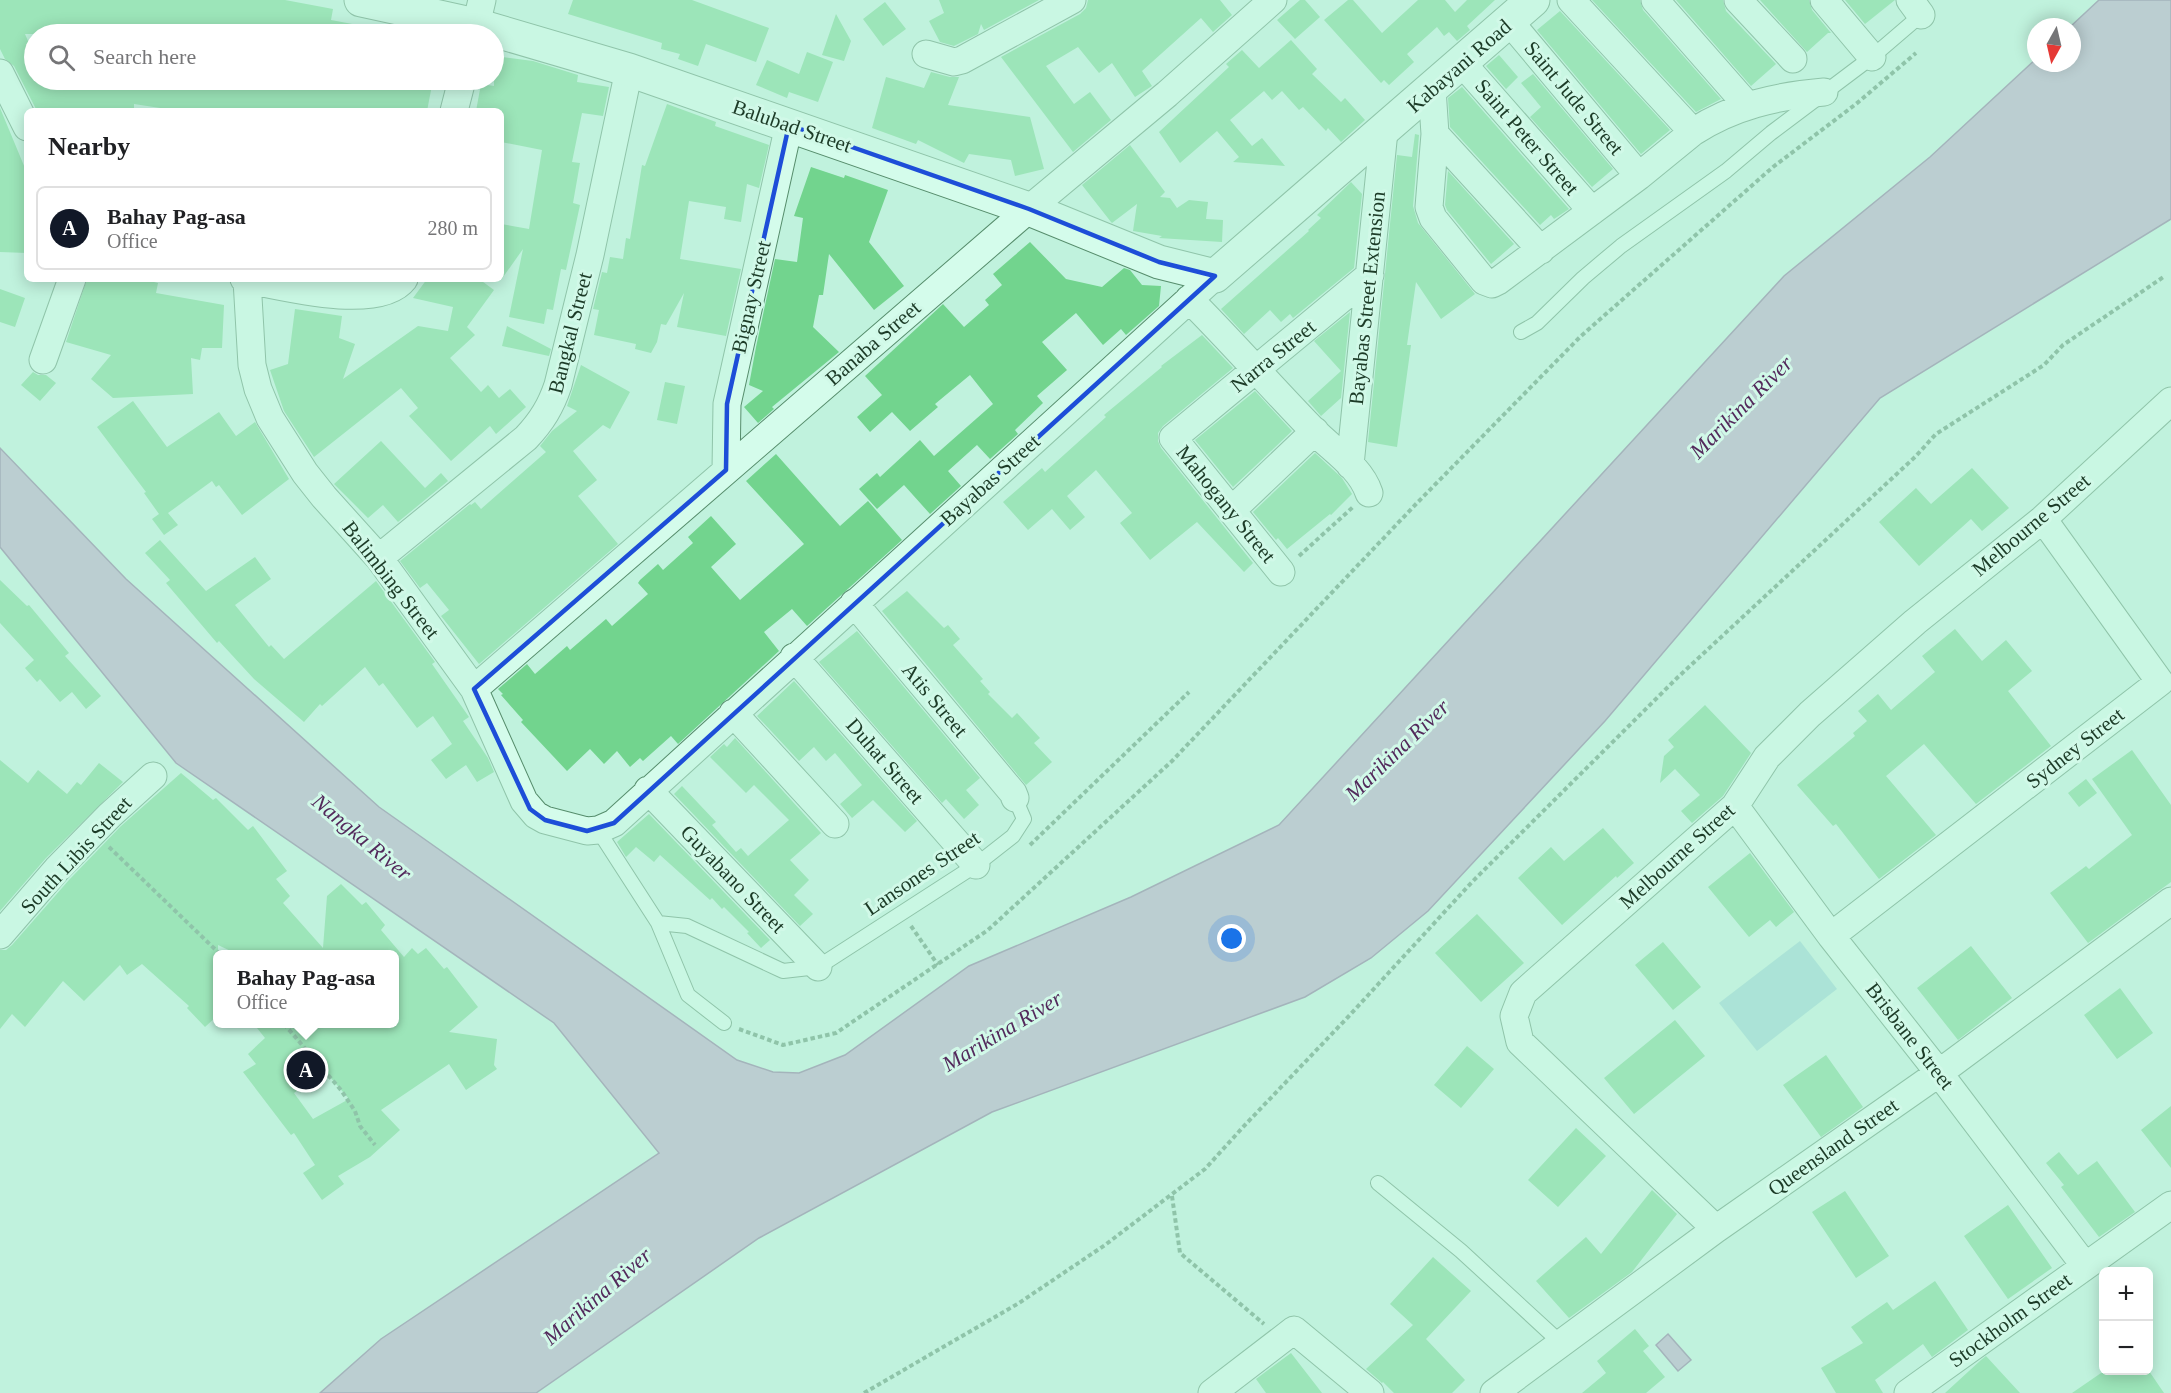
<!DOCTYPE html>
<html lang="en">
<head>
<meta charset="utf-8">
<style>
	:root { --surface:#fff; --page:#f2f2f2; --text:#202124; --muted:#757577; --line:#e0e0e0; --accent:#111827 }
	body { margin:0; font-family:"Times New Roman",serif; background:var(--page); color:var(--text) }
	.controls { position:absolute; right:18px; bottom:18px; display:grid; overflow:hidden; border-radius:9px; box-shadow:0 3px 15px #0003 }
	.controls button { width:54px; height:54px; display:grid; place-items:center; padding:0; border:0; border-bottom:2px solid var(--line); background:var(--surface); color:var(--text); font:30px sans-serif }
	.compass { position:absolute; left:2027px; top:18px; width:54px; height:54px; border-radius:50%; background:var(--surface); box-shadow:0 3px 15px #0003; rotate:188deg }
	.you { position:absolute; left:1232px; top:939px; width:21px; height:21px; margin:-15px; border:4px solid #fff; border-radius:50%; background:#1a73e8; box-shadow:0 0 0 9px #1a73e833 }
	.badge { display:grid; place-items:center; width:39px; height:39px; border-radius:50%; background:var(--accent); color:#fff; font-size:20px; font-weight:700 }
	.pin { position:absolute; translate:-50% -50%; border:3px solid #fff; box-shadow:0 2px 6px #0006 }
	.popup { position:absolute; left:213px; top:950px; width:186px; height:78px; box-sizing:border-box; display:grid; place-content:center; border-radius:9px; background:var(--surface); filter:drop-shadow(0 2px 4px #0005); font-size:20px; white-space:nowrap; color:var(--muted) }
	.popup b { font-size:22px; color:var(--text) }
	.popup::after { content:''; position:absolute; left:50%; top:100%; margin-left:-12px; border:12px solid transparent; border-top-color:var(--surface) }
	.list { margin:0; padding:0; list-style:none }
	h2 { display:flex; justify-content:space-between; align-items:center; height:78px; margin:0; padding:0 24px; font-size:26px }
	h2 small { font-size:20px; font-weight:400; color:var(--muted) }
	.list li { display:grid; grid-template-columns:39px 1fr auto; gap:18px; align-items:center; box-sizing:border-box; height:84px; margin:0 12px 12px; padding:0 12px; border:2px solid var(--line); border-radius:9px }
	.list b { display:block; font-size:22px; white-space:nowrap }
	.list p { margin:0; font-size:20px; white-space:nowrap; color:var(--muted) }
	.list em { font-size:20px; font-style:normal; color:var(--muted) }
	.icon { flex:none; width:33px; height:33px; fill:none; stroke:currentColor; stroke-width:2; stroke-linecap:round; stroke-linejoin:round }
	.map { position:relative; flex:none; width:2171px; height:1393px; overflow:hidden }
	.search { position:absolute; background:var(--surface); box-shadow:0 3px 15px #0003; left:24px; top:24px; width:480px; height:66px; display:flex; align-items:center; gap:15px; box-sizing:border-box; padding:0 21px; border-radius:33px; color:var(--muted); font-size:22px }
	.panel { position:absolute; background:var(--surface); box-shadow:0 3px 15px #0003; left:24px; top:108px; width:480px; height:174px; border-radius:9px }
	.map>svg:first-child { display:block }
	.green { fill:#93d1d0 }
	.water { fill:#b6a3c4; stroke:#836993; stroke-width:1.5 }
	.building { fill:#72d48e; fill-rule:evenodd }
	.lines { fill:none; stroke-linecap:round; stroke-linejoin:round }
	.service-casing { stroke:#568d6c; stroke-width:16 }
	.minor-casing { stroke:#568d6c; stroke-width:29 }
	.tertiary-casing { stroke:#568d6c; stroke-width:35 }
	.path { stroke:#568d6c; stroke-width:4; stroke-dasharray:4.5 3; stroke-linecap:butt }
	.service { stroke:#d4fceb; stroke-width:14 }
	.minor { stroke:#d4fceb; stroke-width:27 }
	.tertiary { stroke:#d4fceb; stroke-width:33 }
	.marked { fill:none; stroke:#1d4ed8; stroke-width:4.5; stroke-linejoin:round }
	.labels { text-anchor:middle; dominant-baseline:central; stroke-width:6; stroke-linejoin:round; paint-order:stroke }
	.street-label { font-size:21px; fill:#1c3b27; stroke:#d1f9e8 }
	.water-label { font-size:22px; font-style:italic; fill:#532a5c; stroke:#d1f9e8 }
</style>
</head>
<body>
<div class="map">
<svg width="2171" height="1393" viewBox="0 0 2171 1393">
	<rect width="100%" height="100%" fill="#c0f2dd"/>
	<path class="green" d="M1800,941l37,48 -80,62 -38,-48z"/>
	<path class="water" d="M2099,0h72v219l-291,179 -275,323 -177,190 -57,47 -66,39 -313,115 -233,126 -223,155h-216l61,-54 278,-186 -105,-130 -378,-260 -176,-216v-99l126,131 253,228 358,253 36,12 26,1 46,-18 124,-89 162,-69 148,-72 505,-549 146,-119 106,-98v4h36v-36h-2z
		M1668,1334l23,26 -13,11 -22,-26z"/>
	<path class="building" d="M0,0h285l48,9 -2,11 32,6 -1,8h-337l9,21v25h399l-6,31h-247l-46,-7v7h-97l-23,-45 -9,-7 -5,-10z
		M573,0h119l77,28 -13,34 -50,-18 -8,22 -20,-7 2,-5 -19,-5 1,-6 -94,-29z
		M939,0h100l-55,30 -3,-6 -3,10 -24,12 -14,-4 -11,-21 15,-8z
		M1088,0h132l12,15 -19,17 -12,-14 -59,53 10,15 -17,11 -23,-34 -13,10 -21,-26 -32,19 28,38 16,-12 21,28 -38,32 -72,-95 79,-43 6,-6z
		M1300,0h5l15,17 -25,22 -18,-19z
		M1348,0h5l29,33 36,-33h27l10,12 12,-12h28l-28,26 3,4 -13,11 -8,-9 -5,4 -7,-9 -30,27 7,8 -25,23 -5,-5 -3,3 -57,-63z
		M1592,0h48l3,10 78,89 -25,13z
		M1676,0h47l3,11 50,53 -25,22z
		M1760,0h49l3,10 19,23h-3l-21,19z
		M1845,0h50l-30,24z
		M885,2l21,27 -23,17 -20,-27z
		M1560,11l110,119 -29,24 -104,-124z
		M836,14l15,27 -7,20 -22,-6z
		M1291,40l26,29 -5,5 29,28 4,-4 20,22 -24,22 -13,-14 -2,3 -23,-24 -4,3 -17,-19 -10,9 -8,-9 -34,29 22,26 10,-8 23,28 -52,-4 6,-5 -22,-26 -37,32 -21,-31 70,-65 -3,-3 16,-14 17,18z
		M807,52l26,10 -15,40 -29,-10 -2,6 -31,-13 11,-25 32,14z
		M1499,55l19,22 -12,12 -20,-23z
		M494,56l39,5 45,14 -1,7 32,5 -6,29 -21,-3 -10,49 8,1 -7,40 7,2 -14,65 -5,-1 -8,41 -6,-1 -3,15 -35,-7 14,-68 -22,31v-56l28,5 13,-79 -41,-8v-31h-25l5,-27 13,2z
		M931,72l19,5h9l-11,28 82,12 14,52 -29,7 -4,-16 -42,-6 -5,9 -46,-23 -2,4 -44,-16 14,-51 38,11z
		M1533,74l80,95 -21,18 -62,-70 11,-10 -20,-24z
		M1462,87l107,122 -15,10 -3,-4 -11,10 -90,-98 -2,-29z
		M667,104l49,18 -1,4 54,19 -10,43 -12,-4 -6,38 -17,-3 2,-12 -37,-6 -9,58 61,10 -15,67 -49,-9 7,-34 -18,32 -5,-1 -4,18 -6,11 -16,-4 1,-5 -42,-9 5,-25 -6,-1 9,-37 5,1 3,-16 13,2 3,-21 4,1 12,-74 3,1z
		M0,108l27,65v80l-27,-1z
		M1415,134l4,1 -6,71 5,17 57,71 -34,25 -25,-37 -9,63h4l-14,102 -29,-5 29,-287 15,2z
		M1130,145l35,47 -5,5 10,1 7,10 12,-8 19,2 -2,17 17,1 -1,22 -63,-4 3,-2 -29,-5 4,-27 -25,19 -1,-1 -29,-37z
		M811,167l33,11 1,-3 43,15 -19,52 35,44 -30,24 -45,-56 -6,41h-4l-6,32 26,25 -67,55 2,2 -16,14 -14,-16 19,-16 -14,-6 7,-38 19,-88 22,3 6,-44 -9,-2z
		M1448,171l66,73 -23,20 -44,-54 -2,-5z
		M1351,182l11,12 -8,74 -61,50 -3,-4 -9,8 -11,-12 -26,24 -23,-25 88,-78 -1,-1 13,-12 -4,-3z
		M1030,242l36,37 36,8 22,-19 6,2 12,15 19,1 -2,20 -33,29 -5,-6 -18,16 -27,-32 -34,29 25,28 -30,26 6,7 -28,27 3,4 -28,25 -13,-14 -29,26 13,15 -31,28 -26,-29 -27,24 -18,-20 18,-16 3,4 40,-37 14,16 59,-52 -23,-29 -35,29 3,3 -28,24 -18,-19 -22,20 -13,-15 25,-22 -17,-19 78,-72 21,23 25,-22 -4,-5 17,-15 -9,-11z
		M87,279h55l16,4 -2,10 68,12 -2,43h-20l-2,12 -9,-2 2,36 -80,4 -22,-19 20,-24 -45,-13z
		M427,279h52l15,11 -27,37 8,8 -25,23 31,34 7,-7 11,13 11,-9 16,18 -30,27 -6,-8 -39,35 -42,-45 9,-8 -17,-20 -87,69 -30,-46 -14,-41 18,-6 7,-55 47,7 -3,22 16,6 -12,35 75,-53 30,5 5,-24 -40,-9z
		M0,289l25,9 -10,29 -15,-5z
		M1350,312l-9,86 -20,18 -13,-15 33,-30 -27,-30z
		M507,326l44,23 -2,7 -47,-10z
		M1202,335l31,33 -70,58 -5,7v8l3,7 92,115 -9,9 -47,-50 -47,38 -30,-37 12,-10 -36,-43 -29,26 18,21 -15,13 -18,-21 -24,21 -25,-28 39,-34 3,4 61,-55 -2,-2 58,-48 -1,-1z
		M581,365l49,27 -20,37 -7,-4 -30,26 24,29 -19,16 40,48 -139,120 -38,-48 8,-6 -22,-27 -7,5 -20,-27 70,-57 1,1 4,-3 6,7 65,-57 -6,-6 12,-15 25,-20 -10,-5z
		M33,372l5,3h8l10,8 -16,18 -19,-16z
		M665,382l20,4 -8,38 -20,-4z
		M1255,391l37,40 -59,56 -38,-47z
		M133,401l34,46 52,-35 17,24 19,-14 34,57 -47,36 -23,-30 -3,2 -4,-6 -44,32 10,12 -14,10 -12,-16 7,-5 -15,-21 2,-1 -49,-65z
		M381,441l44,47 16,-15 7,8 -50,41 -15,-17 -15,13 -34,-34z
		M1315,453l27,25 10,16 -21,21 -1,-1 -43,35 -9,-11 -2,2 -23,-28z
		M776,454l64,72 28,-25 34,39 -95,86 -15,-17 -28,23 15,19 -101,93 -7,-8 -28,25 -3,-3 -10,9 -13,-16 -13,13 -14,-15 -23,22 -46,-49 2,-2 -22,-25 2,-1 -5,-5 29,-25 8,10 32,-28 3,4 36,-31 6,7 36,-32 -10,-11 2,-3 18,-16 5,6 30,-27 -5,-6 23,-21 25,28 -25,23 29,33 64,-56 -58,-63z
		M1972,468l37,40 -27,23 -11,-12 -52,47 -40,-44 37,-34 15,16z
		M160,540l46,51 49,-34 16,22 -36,26 34,42 2,-2 13,14 92,-78 59,81 -3,2 37,53 -6,4 25,37 6,14 -17,10 -11,-17 -20,14 -15,-19 21,-16 -19,-28 -16,12 -34,-45 -4,3 -14,-19 -43,39 -2,-2 -16,18 -50,-43 -35,-38 -2,2 -51,-60 4,-3 -25,-27z
		M0,580l27,26 2,-1 40,48 -4,3 36,40 -15,13 -14,-17 -12,10 -20,-23 -3,3 -12,-14 9,-8 -34,-37z
		M907,591l37,37 4,-3 12,14 -7,6 30,34 -3,2 10,11 -2,2 24,24 5,-5 23,25 -6,5 18,19 -26,23 -144,-174z
		M1955,629l27,32 24,-21 26,31 -24,20 43,55 -75,58 -52,-60 -38,32 50,59 -57,44 -43,-55 -3,2 -36,-41 58,-49 -2,-3 14,-12 -9,-10 20,-17 13,16 44,-38 -13,-16z
		M857,631l123,147 -14,12 13,15 -15,14 -18,-20 -4,4 -123,-141z
		M794,681l123,140 -12,11 -32,-32 -21,18 -12,-14 22,-19 -27,-32 -9,8 -12,-14 -15,14 -42,-45z
		M1705,705l46,48 -28,43 -31,27 -11,-12 19,-16 -25,-26 -15,14 4,-27 10,-9 -6,-7z
		M735,738l86,95 -31,27 19,20 -15,15 19,19 -13,12 -126,-132 8,-8 34,36 -4,3 24,27 5,-4 7,8 41,-36 -35,-35 -8,8 -36,-36 14,-13 3,3z
		M2132,750l39,55v77l-83,61 -38,-50 36,-27 3,3 43,-34 -40,-56z
		M0,760l28,23 10,-13 29,24 10,-12 4,3 18,-22 24,19 -77,76 -46,53z
		M181,773l32,27 3,-2 32,32 5,-4 34,45 -11,8 14,17 -7,7 40,45 4,-52 14,-12 21,21 4,-3 19,23 -4,5 23,27 8,-9 6,6 8,-6 18,21 3,-2 31,40 -29,25 48,7 -3,26 3,4 -31,21 -17,-26 -68,46 19,20 -30,27 -32,19 6,8 -22,16 -19,-27 12,-8 -21,-32 -3,2 -48,-63 13,-8 -8,-10 17,-16 -12,-15h141v-69h-157l-19,-9v70l-13,12 -18,-19 2,-2 -47,-42 -15,11 -7,-10 -36,36 -21,-20 -38,46 -13,-13 -12,15v-79h6l6,-5 57,-65 52,-54zM324,1070l25,29 -36,20 -19,-26z
		M2086,779l11,14 -18,14 -11,-14z
		M649,814l121,126 -9,8 -14,-15 2,-1 -25,-25 -2,2 -10,-11 -2,2 -50,-45 -6,7 -18,-15 -10,10 -9,-15z
		M1603,828l31,35 -17,15 -1,-2 -54,49 -44,-47 33,-31 13,14z
		M1750,853l44,59 -18,15 -6,-7 -21,17 -41,-50z
		M1477,914l47,49 -43,39 -46,-49z
		M1663,942l38,45 -28,23 -38,-45z
		M1971,946l41,52 -54,42 -41,-52z
		M2120,988l33,45 -36,26 -33,-44z
		M1675,1020l30,36 -71,58 -30,-36z
		M1467,1046l27,23 -33,39 -27,-23z
		M1826,1055l37,52 -42,30 -38,-52z
		M2171,1106v62l-30,-38z
		M1576,1128l30,28 -48,51 -30,-27z
		M2059,1152l19,23 19,-14 38,51 -36,25 -38,-50 3,-2 -18,-22z
		M1652,1190l25,24 -45,58 -63,46 -33,-37 50,-44 15,17z
		M1845,1191l44,65 -33,22 -44,-66z
		M2008,1205l44,63 -44,31 -44,-63z
		M1433,1257l38,34 -45,48 39,41 -13,13h-58l-11,-11 -1,1 -16,-14 47,-44 -23,-21z
		M1935,1281l33,49 -36,27 -9,-13 -48,36 8,13h-47l-15,-25 42,-25 -12,-16 36,-25 6,8z
		M1635,1329l14,17 -6,5 22,26 -19,16h-64l24,-20 -9,-12z
		M1291,1353l31,40h-56l-10,-14z
		M1986,1356l34,37h-75l36,-33z
		M2104,1371h45l15,22h-92z"/>
	<g class="lines">
		<defs>
			<path id="service" d="M1521,332l16,-9 46,-45 38,-32 105,-75 45,-38 101,-76 49,-42v-3
				M598,830l60,93 30,72 36,28
				M658,923l29,3 96,45 35,-4 158,-102 37,-29 11,-17 -9,-21
				M1378,1183l83,68 101,93"/>
			<path id="minor" d="M1571,0l122,132
				M1655,0l92,105
				M1738,0l55,59
				M1824,0l48,57
				M1910,0l11,15
				M1509,21l130,155
				M474,34l8,-34
				M926,54l28,8 8,-2 110,-60
				M1462,63l130,148
				M0,73l27,54
				M1432,89l3,45 -6,73 4,11 51,63 8,3 6,-3 141,-105 54,-44c40,-26 83,-36 131,-40
				M454,111l8,-31
				M1435,134l106,116
				M244,279c36,7 135,33 160,0
				M247,280l5,85 6,24 12,29 35,55 19,24 55,61 95,131 50,112 12,14 9,5 42,11 11,-1 16,-7 601,-547
				M1189,299c43,43 83,89 126,133 18,18 46,36 54,61
				M43,360l29,-81
				M1350,465l34,-334
				M726,470l1,-66 62,-279
				M1232,510l83,-79
				M379,558l147,-120c16,-17 25,-32 32,-53l32,-130 39,-185
				M1281,572l-108,-134 197,-163
				M854,603l159,190 2,5
				M794,657l182,208
				M474,689l555,-480 138,-115 106,-94
				M733,713l102,111
				M648,790l170,177
				M1735,806l96,130 108,137 146,193
				M0,935l57,-66 53,-54 43,-39
				M1831,936l329,-254 -117,-163
				M1716,1229l-196,-187 -6,-26 9,-23 212,-187 32,-49 43,-43 105,-92 128,-103 128,-118
				M1212,1393l82,-63 76,63
				M1494,1393l222,-164 223,-156 232,-172
				M1908,1393l263,-188"/>
			<path id="tertiary" d="M361,0l115,25 153,45 400,139 130,53 56,14 318,-276"/>
		</defs>
		<use href="#service" class="service-casing"/>
		<use href="#minor" class="minor-casing"/>
		<use href="#tertiary" class="tertiary-casing"/>
		<path class="path" d="M1299,556l54,-49
			M1030,845l159,-153
			M109,847l111,107
			M911,926l27,39
			M284,1024l57,66 14,21 5,15 15,19
			M739,1029l44,16 53,-12 152,-103 184,-169 244,-257 165,-168 192,-169 83,-63 60,-51
			M1172,1196l8,57 84,71
			M864,1393l155,-90 86,-58 100,-76 39,-43 104,-109 124,-135 205,-204 238,-221 21,-23 108,-69 19,-20 102,-69"/>
		<use href="#service" class="service"/>
		<use href="#minor" class="minor"/>
		<use href="#tertiary" class="tertiary"/>
	</g>
	<path d="M0 0H2171V1393H0ZM789,125l240,84 130,53 56,14 -601,547 -27,8 -42,-11 -15,-11 -56,-120 252,-219 1,-66z" fill="#c0f2dd" fill-opacity=".55" fill-rule="evenodd"/>
	<path class="marked" d="M789,125l240,84 130,53 56,14 -601,547 -27,8 -42,-11 -15,-11 -56,-120 252,-219 1,-66z"/>
	<g class="labels">
		<g class="street-label">
			<text transform="translate(1459 66) rotate(-41)">Kabayani Road</text>
			<text transform="translate(1574 98) rotate(50)">Saint Jude Street</text>
			<text transform="translate(792 126) rotate(19)">Balubad Street</text>
			<text transform="translate(1527 137) rotate(49)">Saint Peter Street</text>
			<text transform="translate(751 297) rotate(-77)">Bignay Street</text>
			<text transform="translate(1367 298) rotate(-84)">Bayabas Street Extension</text>
			<text transform="translate(570 333) rotate(-76)">Bangkal Street</text>
			<text transform="translate(873 343) rotate(-41)">Banaba Street</text>
			<text transform="translate(1273 356) rotate(-39)">Narra Street</text>
			<text transform="translate(990 480) rotate(-42)">Bayabas Street</text>
			<text transform="translate(1226 504) rotate(51)">Mahogany Street</text>
			<text transform="translate(2031 525) rotate(-40)">Melbourne Street</text>
			<text transform="translate(391 580) rotate(52)">Balimbing Street</text>
			<text transform="translate(935 700) rotate(50)">Atis Street</text>
			<text transform="translate(2075 748) rotate(-38)">Sydney Street</text>
			<text transform="translate(885 761) rotate(49)">Duhat Street</text>
			<text transform="translate(76 855) rotate(-47)">South Libis Street</text>
			<text transform="translate(1677 856) rotate(-42)">Melbourne Street</text>
			<text transform="translate(922 873) rotate(-34)">Lansones Street</text>
			<text transform="translate(733 879) rotate(46)">Guyabano Street</text>
			<text transform="translate(1910 1036) rotate(52)">Brisbane Street</text>
			<text transform="translate(1833 1147) rotate(-35)">Queensland Street</text>
			<text transform="translate(2010 1320) rotate(-36)">Stockholm Street</text>
		</g>
		<g class="water-label">
			<text transform="translate(1741 407) rotate(-45)">Marikina River</text>
			<text transform="translate(1397 750) rotate(-44)">Marikina River</text>
			<text transform="translate(362 837) rotate(40)">Nangka River</text>
			<text transform="translate(1002 1031) rotate(-31)">Marikina River</text>
			<text transform="translate(597 1296) rotate(-41)">Marikina River</text>
		</g>
	</g>
</svg>
<div class="controls">
<button>+</button>
<button>−</button>
</div>
<svg class="compass" viewBox="-18 -18 36 36"><path d="M0-13l5 13h-10z" fill="#e53935"/><path d="M0 13l5-13h-10z" fill="#757577"/></svg>
<div class="you"></div>
<div class="pin badge" style="left:306px;top:1070px">A</div>
<div class="popup"><b>Bahay Pag-asa</b>Office</div>
<div class="search"><svg class="icon" aria-label="search" viewBox="0 0 24 24"><circle cx="10" cy="10" r="6"/><path d="M15 15l6 6"/></svg>Search here</div>
<section class="panel">
<h2>Nearby<small></small></h2>
<ul class="list">
<li><span class="badge">A</span><div><b>Bahay Pag-asa</b><p>Office</p></div><em>280 m</em></li>
</ul>
</section>
</div>
</body>
</html>
